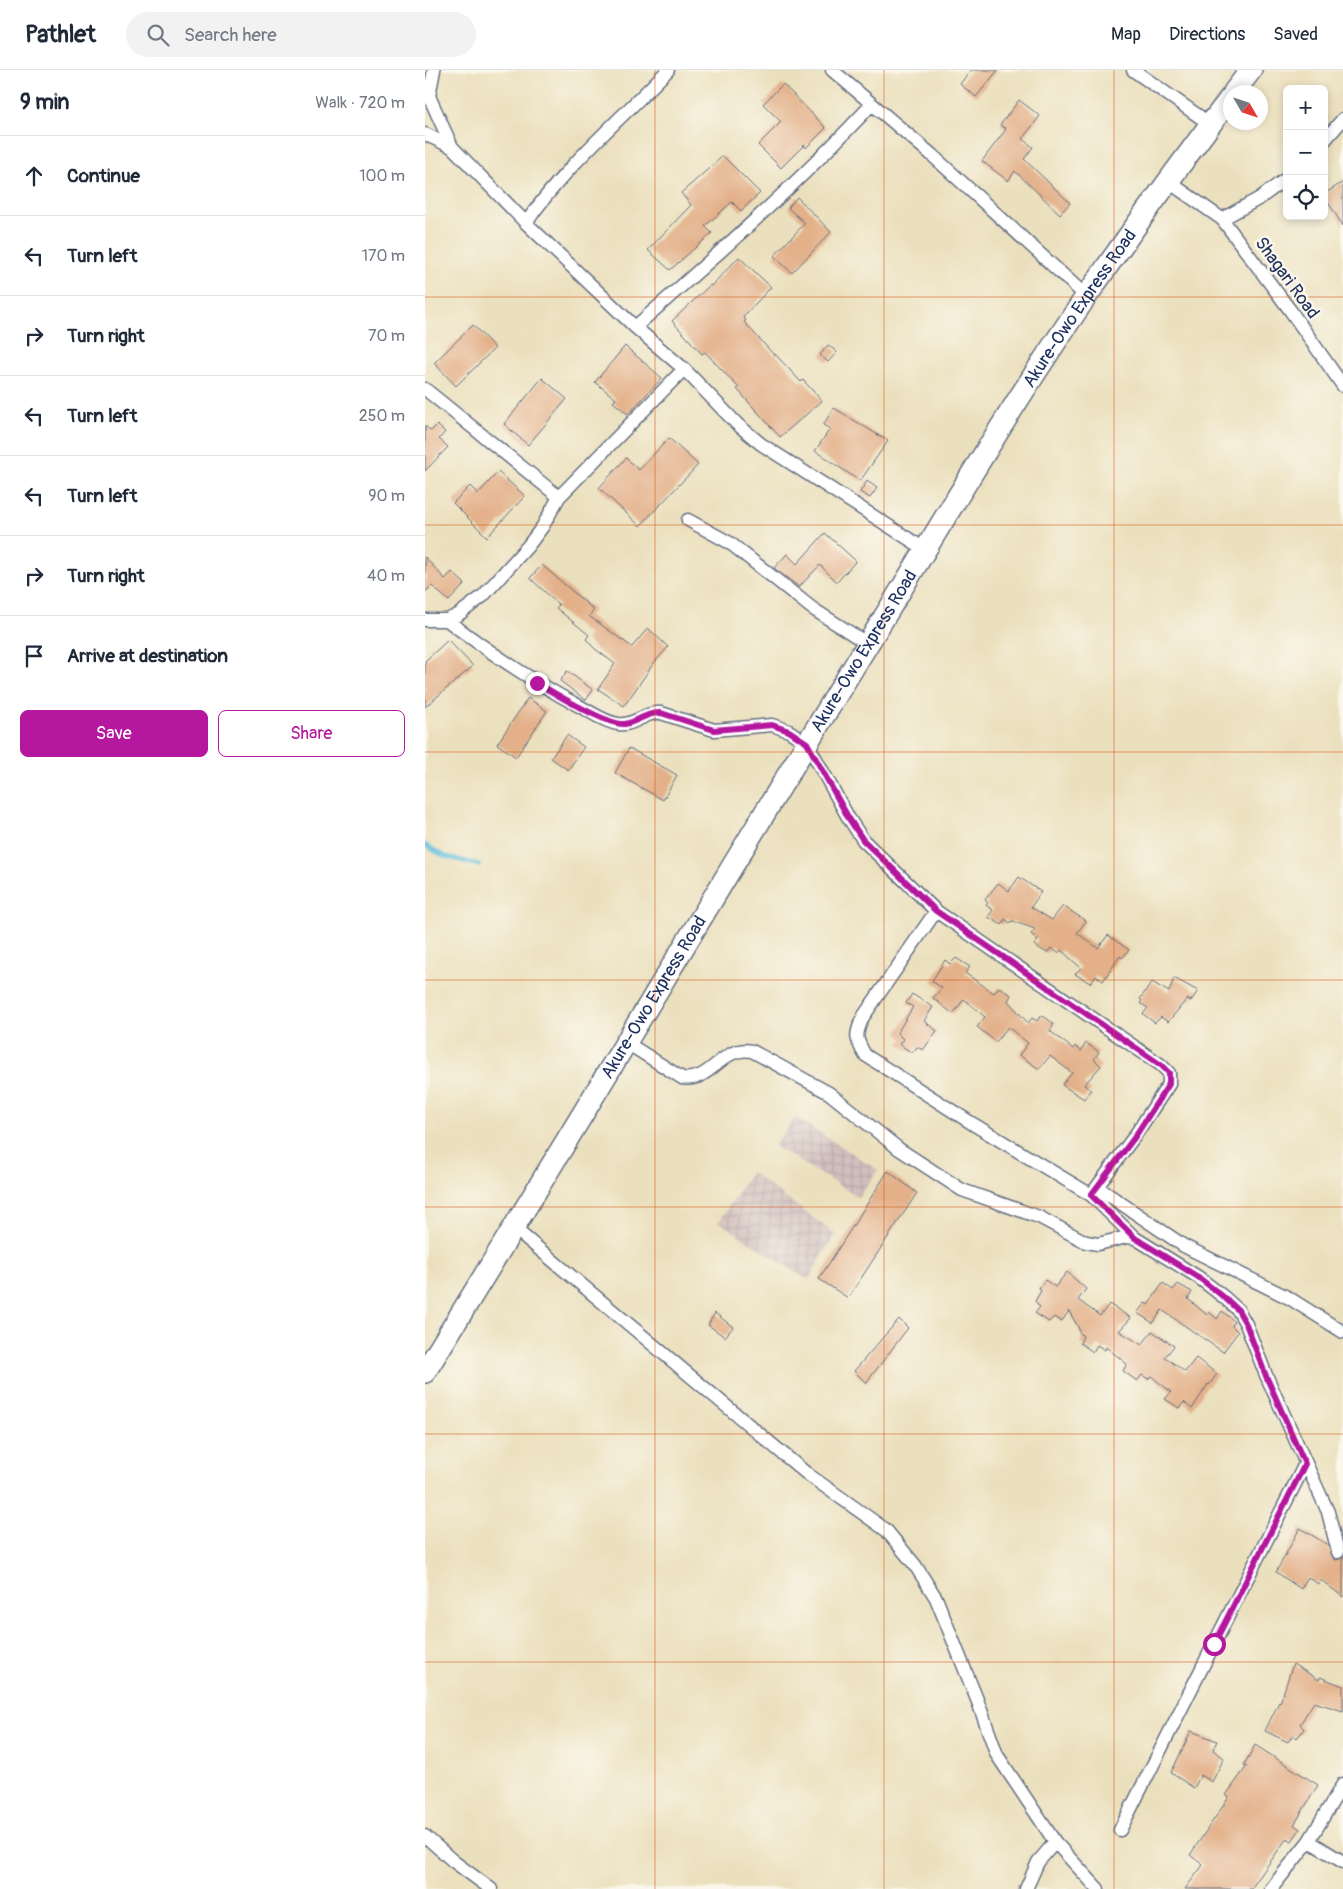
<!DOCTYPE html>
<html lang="en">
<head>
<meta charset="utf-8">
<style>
	:root { --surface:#fff; --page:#f2f2f3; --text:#1f2937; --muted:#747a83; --line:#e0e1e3; --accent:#b5179e }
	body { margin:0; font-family:Pangolin,sans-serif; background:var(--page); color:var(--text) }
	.controls { position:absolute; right:15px; top:15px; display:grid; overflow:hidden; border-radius:8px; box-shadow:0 2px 8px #0003 }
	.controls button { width:45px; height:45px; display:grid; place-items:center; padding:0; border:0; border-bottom:1px solid var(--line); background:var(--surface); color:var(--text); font:25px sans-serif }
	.compass { position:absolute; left:798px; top:15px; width:45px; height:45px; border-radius:50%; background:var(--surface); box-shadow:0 2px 8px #0003; rotate:129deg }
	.stop { position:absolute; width:15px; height:15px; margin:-11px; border:4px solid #b5179e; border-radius:50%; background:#fff }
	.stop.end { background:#b5179e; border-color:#fff; box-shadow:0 1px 5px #0008 }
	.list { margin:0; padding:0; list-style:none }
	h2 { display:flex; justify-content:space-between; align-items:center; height:65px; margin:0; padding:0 20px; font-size:21px }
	h2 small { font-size:16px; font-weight:400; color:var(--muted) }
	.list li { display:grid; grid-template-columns:32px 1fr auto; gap:15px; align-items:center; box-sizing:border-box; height:80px; padding:0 20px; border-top:1px solid var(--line) }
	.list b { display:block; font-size:19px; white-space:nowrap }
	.list em { font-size:16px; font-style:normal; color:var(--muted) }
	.actions { display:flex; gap:10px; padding:15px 20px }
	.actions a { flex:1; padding:11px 0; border:1px solid var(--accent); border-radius:8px; text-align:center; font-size:18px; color:var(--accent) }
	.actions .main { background:var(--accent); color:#fff }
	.icon { flex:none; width:28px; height:28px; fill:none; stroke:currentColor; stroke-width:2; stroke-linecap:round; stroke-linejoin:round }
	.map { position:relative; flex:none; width:918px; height:1819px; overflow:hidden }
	header { display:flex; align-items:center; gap:30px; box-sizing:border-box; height:70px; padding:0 25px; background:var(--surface); border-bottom:1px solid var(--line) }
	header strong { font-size:24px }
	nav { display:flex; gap:28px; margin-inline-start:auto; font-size:18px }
	.search { width:350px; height:45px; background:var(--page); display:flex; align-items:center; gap:12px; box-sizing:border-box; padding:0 18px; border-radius:28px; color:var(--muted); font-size:19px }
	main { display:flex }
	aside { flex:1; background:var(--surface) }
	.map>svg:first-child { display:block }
	.industrial { fill:url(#industrial-grid) }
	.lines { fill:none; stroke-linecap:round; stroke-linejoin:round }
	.stream { stroke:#5ebddc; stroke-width:4.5 }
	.building { fill:#e3b089 }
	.minor-casing { stroke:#646d7f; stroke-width:15 }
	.trunk-casing { stroke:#646d7f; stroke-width:24 }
	.minor { stroke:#fff; stroke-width:12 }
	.trunk { stroke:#fff; stroke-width:21 }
	.route { stroke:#b5179e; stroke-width:6 }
	.grid { fill:none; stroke:#d45514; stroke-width:1; stroke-opacity:0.55 }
	.labels { text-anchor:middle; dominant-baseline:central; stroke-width:5; stroke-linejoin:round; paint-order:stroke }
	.street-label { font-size:18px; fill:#1b2f5e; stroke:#fbf7ec }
</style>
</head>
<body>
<header>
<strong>Pathlet</strong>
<div class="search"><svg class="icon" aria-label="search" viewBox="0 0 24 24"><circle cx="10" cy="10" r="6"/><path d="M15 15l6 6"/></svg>Search here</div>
<nav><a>Map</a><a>Directions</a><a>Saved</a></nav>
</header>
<main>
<aside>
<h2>9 min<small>Walk · 720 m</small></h2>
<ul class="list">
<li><svg class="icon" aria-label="ahead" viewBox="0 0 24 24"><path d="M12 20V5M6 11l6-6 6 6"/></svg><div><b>Continue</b></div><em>100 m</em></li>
<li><svg class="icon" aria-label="left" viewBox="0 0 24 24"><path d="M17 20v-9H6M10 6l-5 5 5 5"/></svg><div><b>Turn left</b></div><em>170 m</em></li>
<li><svg class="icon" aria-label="right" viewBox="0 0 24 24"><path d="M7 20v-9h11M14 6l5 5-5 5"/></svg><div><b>Turn right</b></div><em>70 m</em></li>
<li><svg class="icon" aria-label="left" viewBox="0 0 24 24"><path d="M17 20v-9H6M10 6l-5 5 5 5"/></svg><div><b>Turn left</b></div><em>250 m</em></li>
<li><svg class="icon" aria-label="left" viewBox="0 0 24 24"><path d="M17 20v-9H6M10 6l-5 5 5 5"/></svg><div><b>Turn left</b></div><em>90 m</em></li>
<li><svg class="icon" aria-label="right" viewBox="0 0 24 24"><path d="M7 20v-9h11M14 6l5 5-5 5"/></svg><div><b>Turn right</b></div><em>40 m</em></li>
<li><svg class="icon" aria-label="arrive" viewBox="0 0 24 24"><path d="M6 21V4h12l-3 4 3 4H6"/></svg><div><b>Arrive at destination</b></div></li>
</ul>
<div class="actions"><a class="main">Save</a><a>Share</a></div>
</aside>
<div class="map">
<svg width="918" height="1819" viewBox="0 0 918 1819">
	<defs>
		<pattern id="industrial-grid" width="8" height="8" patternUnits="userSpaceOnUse" patternTransform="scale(1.25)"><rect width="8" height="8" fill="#d1bfbd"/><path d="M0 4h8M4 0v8" fill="none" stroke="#b3a4a5"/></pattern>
	</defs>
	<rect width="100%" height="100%" fill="#fbf7ec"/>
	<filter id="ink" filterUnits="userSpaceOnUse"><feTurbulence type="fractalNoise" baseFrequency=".02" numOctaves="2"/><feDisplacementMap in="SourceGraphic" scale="10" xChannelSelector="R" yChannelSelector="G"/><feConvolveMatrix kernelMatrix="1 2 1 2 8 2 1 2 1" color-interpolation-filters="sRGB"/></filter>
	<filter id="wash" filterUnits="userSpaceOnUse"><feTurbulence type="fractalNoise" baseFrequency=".0096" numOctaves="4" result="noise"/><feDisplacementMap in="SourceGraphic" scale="20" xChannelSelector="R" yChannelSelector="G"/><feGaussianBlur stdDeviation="1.12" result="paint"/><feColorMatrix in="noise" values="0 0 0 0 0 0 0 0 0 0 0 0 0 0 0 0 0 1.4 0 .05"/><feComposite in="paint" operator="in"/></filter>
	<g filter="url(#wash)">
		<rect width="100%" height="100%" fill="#ebe0bd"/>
		<path class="industrial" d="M370,1047l83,53 -20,27 -84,-51z
			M326,1102l84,62 -27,46 -89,-58z"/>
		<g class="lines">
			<path class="stream" d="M0,775l19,11 35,9"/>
		</g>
		<g id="blocks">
			<path class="building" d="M546,0h27l-22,27 -16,-13z
				M358,14l43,44 -20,20 -2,-3 -23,23 -23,-23 23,-23 -18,-18z
				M594,30l21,16 -18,23 11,8 -9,12 46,44 -10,11 -45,-43 -7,10 -26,-20 24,-32 -6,-4z
				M298,86l37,37 -19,18 -9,-9 -27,24 7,7 -42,37 -22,-20 43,-45 -10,-12z
				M918,112v44l-19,-30v-2z
				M372,127l34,35 -39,41 -18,-17 31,-33 -17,-15z
				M314,187l32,30 -28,30 3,3 -2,2 30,33 1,-1 26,28 2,-2 19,21 -42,36 -43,-48 2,-1 -34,-36 -3,2 -30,-33 38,-36 1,1z
				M48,255l22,23 -39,38 -22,-23z
				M403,275l9,7 -9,10 -8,-7z
				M200,276l37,32 -34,36 -15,-12 3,-3 -21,-17z
				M117,308l25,21 -39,46 -24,-21z
				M409,338l54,33 -28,40 -45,-30 15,-22 -7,-4z
				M12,355l8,7 -6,7 9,8 -23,24v-45l6,5z
				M244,368l29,27 -58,61 -41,-38 27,-30 13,12z
				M73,402l27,24 -38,41 -34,-34 17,-17 8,8z
				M442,411l10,7 -7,10 -10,-6z
				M400,463l31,28 -19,21 -17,-17 -21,22 -25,-19 13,-14 10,10z
				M0,487l20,22 7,-7 13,12 -16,17 -17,-15 -7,6z
				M117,495l52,45 -5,6 43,31 16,-19 20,19 -14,16 -30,43 -26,-17 17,-25 -21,-16 -8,-9 3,-4 -33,-27 3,-3 -29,-27z
				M23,570l25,26 -48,41v-46z
				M142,601l26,19 -7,10 -26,-19z
				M103,628l19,13 -31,46 -19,-13z
				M142,665l17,12 -16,23 -17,-12z
				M204,678l48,27 -14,25 -48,-27z
				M594,807l22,15 -10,15 21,13 11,-14 23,15 -9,12 21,15 10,-13 21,15 -7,8 -2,-2 -17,25 -7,-5 -6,7 -15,-9 6,-6 -20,-18 -3,3 -7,-5 -4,5 -13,-8 4,-5 -7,-6 4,-5 -23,-8 -2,2 -5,-4 -3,6 -14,-8 5,-7 -7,-5 2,-2 -3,-3 13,-17 11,8z
				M531,888l14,9 -5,6 29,20 5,-6 12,8 -3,6 20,22 4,-5 5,3 5,-6 12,9 -4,7 23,18 2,-3 6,5 5,-8 13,9 -5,7 7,7 -17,19 7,5 -7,9 -22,-14 10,-12 -22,-17 -11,13 -20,-14 9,-12 -20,-16 -12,15 -19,-15 8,-10 -21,-18 -11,15 -20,-16 9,-10 -10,-7 13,-21 5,4z
				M749,908l24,13 -7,10 -4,-2 -19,23 -7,-5 -6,6 -12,-9 5,-6 -8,-5 2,-2 -2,-2 12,-17 17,10z
				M487,924l21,13 -9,14 13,10 -14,19 -6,-3 -5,6 -13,-9 4,-5 -6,-6 16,-26 -7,-4z
				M463,1101l29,22 -69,105 -29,-19z
				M642,1202l19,17 -8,11 22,16 9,-12 22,14 -12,13 23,14 10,-14 22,15 -9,11 20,15 11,-14 21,16 -8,11 -1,-1 -16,25 -8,-7 -5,6 -14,-9 6,-7 -20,-16 -3,3 -6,-4 -5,6 -14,-10 4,-7 -21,-17 -1,3 -8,-5 -4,7 -13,-9 3,-7 -4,-4v-3l-10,-18 -7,10 -8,-4 -5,5 -14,-9 5,-6 -5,-6 6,-10 -2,-3 6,-8 10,7z
				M738,1213l10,7 5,-6 14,8 -4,7 19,16 2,-3 8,7 5,-8 12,10 -2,5 6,6 -15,20 -61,-42 -9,13 -16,-10 8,-10 3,2z
				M290,1243l18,14 -8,10 -17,-12z
				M474,1249l9,9 -42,55 -12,-12z
				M875,1458l28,17 5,13 3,2 7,-2v39l-22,-17 -3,4 -10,-7 -7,12 -25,-17z
				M868,1594l26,16 1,-3 23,9v25l-29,-9 -14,22 4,5 -7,9 -4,-3 -5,7 -23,-11 14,-29 1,1z
				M766,1661l26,10 -4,9 11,8 -12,24 -11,-7 -7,13 -23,-15z
				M830,1675l63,40 -24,40 6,4 -8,12 -5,-3 -36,51h-66l18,-24 -13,-10 39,-58 -3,-2 21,-29 -3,-1z"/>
		</g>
	</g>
	<g filter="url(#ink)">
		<use href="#blocks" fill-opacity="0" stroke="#646d7f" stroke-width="1"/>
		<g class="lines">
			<defs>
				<path id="minor" d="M9,0l-5,26 23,51 74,76 109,104 49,42 53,55 24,20 165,106
					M407,0l100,85 154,141
					M708,0l77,54
					M0,64l27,13
					M899,71l19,-22
					M744,112l53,37 68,91 53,76
					M797,149l38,-21 27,-20
					M101,153c39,-57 94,-103 142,-153
					M210,257c82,-72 163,-143 237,-223
					M0,319l134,108
					M263,450l42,23 83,66 55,35
					M0,550h22l11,-5 25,-19 45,-50 15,-20 16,-29 125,-128
					M22,550c42,32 85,61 132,86 12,6 25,16 39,18 15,3 28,-13 43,-11l53,17 58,-5 17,6 18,12 41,74 15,23 73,71 225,154 8,8v11l-35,53 -43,58
					M511,841l-73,106c-8,18 -8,21 2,38l108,69 118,71 44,43
					M202,973l55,35c30,5 39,-33 70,-27l77,42 70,56 63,41 77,27 47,25 12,2 29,-7 8,1 63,39 27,21 13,12 8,14 20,51 62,137 10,40
					M672,1117l87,59 105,52 54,34
					M89,1158l292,245 80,57 29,35 21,33 42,104 19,53 58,87 43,47
					M695,1760l185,-366
					M0,1766l28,25 38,28
					M884,1771l34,21
					M601,1819l12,-27 17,-20
					M846,1819l38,-48 34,-57"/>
				<g id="trunk">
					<path d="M809,22l17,-22"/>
					<path id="s1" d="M0,1302c152,-245 298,-493 449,-738 70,-114 138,-230 214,-340 46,-67 94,-132 143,-197"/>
				</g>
			</defs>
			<use href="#minor" class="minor-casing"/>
			<use href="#trunk" class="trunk-casing"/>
			<use href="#minor" class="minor"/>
			<use href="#trunk" class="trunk"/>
		</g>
	</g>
	<g class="lines" filter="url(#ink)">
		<path class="route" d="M112,613c17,10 71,43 88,41 13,-2 22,-12 36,-11l53,17 58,-5 17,6 18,12 41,74 15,23 73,71 225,154 8,8v11l-35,54 -43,57 44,43 63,39 27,21 13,12 8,14 20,52 39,88 -91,180"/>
	</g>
	<path class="grid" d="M230,0v1819M459,0v1819M689,0v1819M0,227h918M0,455h918M0,682h918M0,910h918M0,1137h918M0,1364h918M0,1592h918"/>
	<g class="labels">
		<g class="street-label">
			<text transform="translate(862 208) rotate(54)">Shagari Road</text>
			<text stroke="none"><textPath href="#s1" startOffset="1249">Akure-Owo Express Road</textPath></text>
			<text stroke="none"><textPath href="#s1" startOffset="844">Akure-Owo Express Road</textPath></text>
			<text stroke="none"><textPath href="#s1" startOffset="439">Akure-Owo Express Road</textPath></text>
		</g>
	</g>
</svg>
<div class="controls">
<button>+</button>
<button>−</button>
<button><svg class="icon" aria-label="locate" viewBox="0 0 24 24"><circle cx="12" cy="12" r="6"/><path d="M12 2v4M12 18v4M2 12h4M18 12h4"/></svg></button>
</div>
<svg class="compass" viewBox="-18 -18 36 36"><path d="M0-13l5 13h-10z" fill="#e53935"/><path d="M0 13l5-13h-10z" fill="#747a83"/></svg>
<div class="stop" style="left:789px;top:1574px"></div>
<div class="stop end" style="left:112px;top:613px"></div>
</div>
</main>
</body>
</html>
